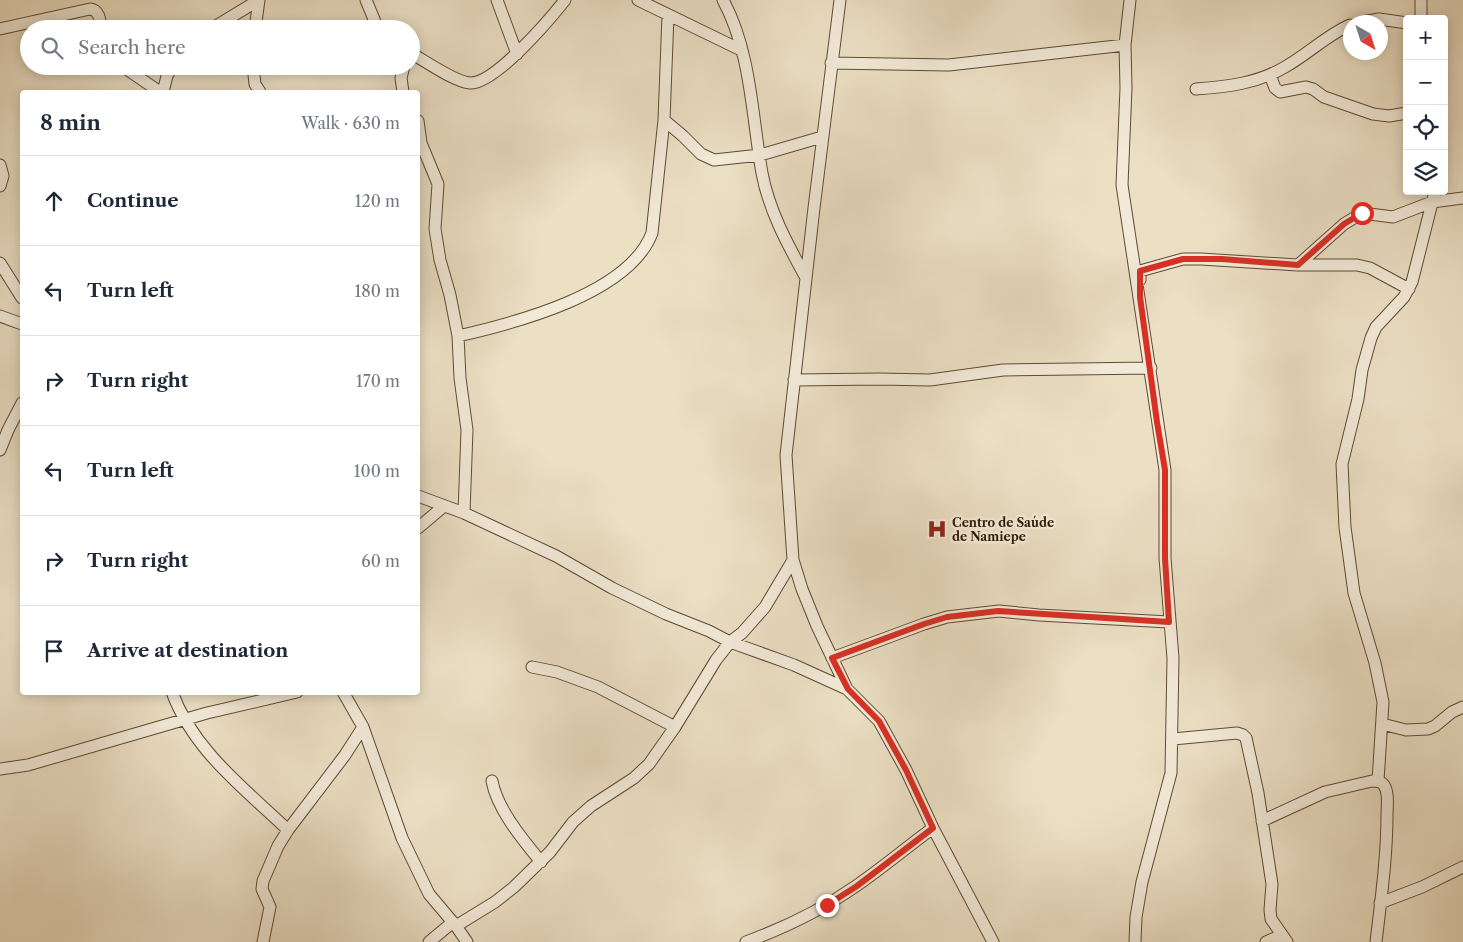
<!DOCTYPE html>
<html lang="en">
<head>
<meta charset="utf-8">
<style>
	:root { --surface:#fff; --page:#f2f2f3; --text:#1f2937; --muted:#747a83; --line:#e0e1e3 }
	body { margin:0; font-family:"Libre Caslon Text",serif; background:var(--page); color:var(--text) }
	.controls { position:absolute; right:15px; top:15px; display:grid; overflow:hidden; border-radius:5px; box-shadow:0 2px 12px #0003 }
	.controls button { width:45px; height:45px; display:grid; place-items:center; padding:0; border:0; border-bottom:1px solid var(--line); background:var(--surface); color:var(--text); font:25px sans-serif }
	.compass { position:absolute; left:1343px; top:15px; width:45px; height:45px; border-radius:50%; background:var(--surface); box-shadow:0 2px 12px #0003; rotate:141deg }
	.stop { position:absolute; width:15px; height:15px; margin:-11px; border:4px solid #d93025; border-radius:50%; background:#fff }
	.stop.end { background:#d93025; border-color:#fff; box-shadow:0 1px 5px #0008 }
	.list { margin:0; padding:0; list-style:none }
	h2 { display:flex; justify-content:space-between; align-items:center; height:65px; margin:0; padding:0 20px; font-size:21px }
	h2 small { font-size:16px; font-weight:400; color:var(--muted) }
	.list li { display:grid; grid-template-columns:32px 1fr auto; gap:15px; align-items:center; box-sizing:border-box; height:90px; padding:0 20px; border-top:1px solid var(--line) }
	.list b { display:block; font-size:19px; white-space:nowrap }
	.list em { font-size:16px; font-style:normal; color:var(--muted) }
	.icon { flex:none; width:28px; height:28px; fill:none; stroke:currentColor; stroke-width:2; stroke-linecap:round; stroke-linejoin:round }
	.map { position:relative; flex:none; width:1463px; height:942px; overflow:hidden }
	.search { position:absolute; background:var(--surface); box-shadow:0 2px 12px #0003; left:20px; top:20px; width:400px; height:55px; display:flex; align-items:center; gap:12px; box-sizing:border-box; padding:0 18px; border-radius:28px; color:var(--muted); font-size:19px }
	.panel { position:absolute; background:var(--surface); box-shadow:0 2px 12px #0003; left:20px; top:90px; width:400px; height:605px; border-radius:5px }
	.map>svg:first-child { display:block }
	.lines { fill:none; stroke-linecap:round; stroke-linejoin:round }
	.minor-casing { stroke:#5f4a33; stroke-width:13 }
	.minor { stroke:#f2ead9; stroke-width:11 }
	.route { stroke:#d93025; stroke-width:6 }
	.labels { text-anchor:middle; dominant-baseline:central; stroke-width:5; stroke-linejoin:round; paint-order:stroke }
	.poi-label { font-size:12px; font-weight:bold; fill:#301803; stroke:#f2ead9; text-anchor:start }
</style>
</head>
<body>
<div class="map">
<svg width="1463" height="942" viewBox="0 0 1463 942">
	<rect width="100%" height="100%" fill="#ebdfc4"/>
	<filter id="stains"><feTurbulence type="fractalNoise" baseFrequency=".004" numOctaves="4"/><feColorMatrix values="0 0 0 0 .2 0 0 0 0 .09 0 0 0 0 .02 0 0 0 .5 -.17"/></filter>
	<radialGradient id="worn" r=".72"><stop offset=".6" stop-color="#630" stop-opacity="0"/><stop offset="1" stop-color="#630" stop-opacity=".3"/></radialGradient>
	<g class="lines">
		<defs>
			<path id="minor" d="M366,0l12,29
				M497,0l20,54
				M638,0l103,50
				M723,0c28,51 29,117 39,173 7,38 26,72 44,105
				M840,0l-26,208 -28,247 7,105 9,29 15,37 30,63 32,32 27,49 27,58 60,114
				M1130,0l-5,45 1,43 -4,97 43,285v88l8,100 -2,115 -29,109 -6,35 -1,25
				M1421,19v-19
				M1362,22l17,-3 28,4
				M0,29l90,-20c10,1 10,12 11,20
				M211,29l48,-29
				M255,29l4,-29
				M411,53c14,8 44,29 59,30 25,1 80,-64 95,-83
				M831,63l118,2 176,-20
				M122,66l38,26
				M253,66l2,18 5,8
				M1270,75l5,13 5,4 26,-5 7,2 11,8 49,17 16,2 18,-3
				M1196,89c31,-2 62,-6 89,-22 23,-13 42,-32 65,-42
				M163,92l4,-16 5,-10
				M403,92l-2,-14 3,-12
				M664,120l19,16 18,18 13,6 46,-5 62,-18
				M418,121l3,22 17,41 -3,45 5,31 10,35 8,41 2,42 7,52 -3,83
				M0,165l3,11 -3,10
				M0,263l22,35
				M1298,265l46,-41 18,-11 31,4 39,-15 31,-4
				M1140,280v-9l43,-12h18l97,6h59l13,3 39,21
				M0,316l22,8
				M458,336c57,-13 171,-42 194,-103l12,-113 4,-105
				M794,380l85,-1 51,1 73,-10 148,-2
				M0,450l8,-20 14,-27
				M418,496l46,17 92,43 56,32 54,26 43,17 21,11 64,23 53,24
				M418,528l26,-22
				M832,658l92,-34 23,-7 52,-6 40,4 130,7
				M532,667l25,5 41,15 77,40
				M172,692c21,58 73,97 116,138
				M343,692l20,35 39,111 27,56 27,32 11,16
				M1382,724l24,6 22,-1 7,-3 17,-14 11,-5
				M1173,739l64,-6 6,2 3,3 12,55 14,91 -2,26 1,9 16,23
				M0,769l28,-4 179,-52 90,-21
				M492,781c5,28 31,59 49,81
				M1378,781l5,-79 -8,-39 -21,-70 -9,-66 -3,-63 16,-65 4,-29 9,-32 5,-11 28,-30 8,-15 23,-91
				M1262,821l63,-29 47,-11c6,0 10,0 13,6 4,8 2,19 2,27 0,43 -6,85 -11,128
				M1380,903l42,-16 41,-20
				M456,926l39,-24 19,-15 36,-35 23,-30 18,-16 43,-28 15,-14 26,-37 41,-67 14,-18 12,-9 23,-26 28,-47
				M263,942l7,-35 -8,-18 1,-8 15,-35 10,-16 57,-75 18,-28
				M429,942l24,-20
				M746,942c38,-14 77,-33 110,-56 26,-18 51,-39 77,-58
				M1266,942l16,-7"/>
		</defs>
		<use href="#minor" class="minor-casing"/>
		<use href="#minor" class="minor"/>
	</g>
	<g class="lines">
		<path class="route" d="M827,905l30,-19 76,-58 -27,-58 -27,-49 -31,-32 -16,-31 92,-34 23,-7 51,-6 171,11 -4,-64v-88l-8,-48 -17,-125v-26l43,-12h39l76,6 46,-41 18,-11"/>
	</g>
	<defs>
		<symbol id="hospital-bare" viewBox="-9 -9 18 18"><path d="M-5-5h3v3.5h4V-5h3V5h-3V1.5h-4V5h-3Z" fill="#8f2418" stroke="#f2ead9" stroke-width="2.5" paint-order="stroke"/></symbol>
	</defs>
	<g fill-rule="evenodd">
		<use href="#hospital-bare" x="923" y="515" width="28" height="28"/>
	</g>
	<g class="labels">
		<g class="poi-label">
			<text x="952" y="522">Centro de Saúde<tspan x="952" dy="14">de Namiepe</tspan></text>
		</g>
	</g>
	<rect width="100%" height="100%" filter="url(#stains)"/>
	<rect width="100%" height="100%" fill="url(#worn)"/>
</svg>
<div class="controls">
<button>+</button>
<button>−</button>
<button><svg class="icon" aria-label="locate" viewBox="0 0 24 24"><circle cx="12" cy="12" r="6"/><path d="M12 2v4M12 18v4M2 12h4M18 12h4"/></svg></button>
<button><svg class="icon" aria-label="layers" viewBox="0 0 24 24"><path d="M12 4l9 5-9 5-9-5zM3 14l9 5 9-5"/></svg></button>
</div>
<svg class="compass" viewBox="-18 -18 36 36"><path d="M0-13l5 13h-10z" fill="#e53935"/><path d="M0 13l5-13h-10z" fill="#747a83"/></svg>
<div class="stop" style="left:1362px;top:213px"></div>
<div class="stop end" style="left:827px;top:905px"></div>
<div class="search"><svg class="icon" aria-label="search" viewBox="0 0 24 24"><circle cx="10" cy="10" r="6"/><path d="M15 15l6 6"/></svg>Search here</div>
<section class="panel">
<h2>8 min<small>Walk · 630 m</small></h2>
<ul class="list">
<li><svg class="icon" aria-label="ahead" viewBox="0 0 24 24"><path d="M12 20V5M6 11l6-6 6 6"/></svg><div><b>Continue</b></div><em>120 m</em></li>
<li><svg class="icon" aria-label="left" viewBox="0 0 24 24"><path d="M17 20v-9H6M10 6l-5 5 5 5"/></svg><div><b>Turn left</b></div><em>180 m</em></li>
<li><svg class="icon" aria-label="right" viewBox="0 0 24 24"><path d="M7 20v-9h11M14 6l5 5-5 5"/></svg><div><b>Turn right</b></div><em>170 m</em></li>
<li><svg class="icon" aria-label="left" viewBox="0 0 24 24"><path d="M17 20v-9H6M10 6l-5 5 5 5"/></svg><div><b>Turn left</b></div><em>100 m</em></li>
<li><svg class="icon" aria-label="right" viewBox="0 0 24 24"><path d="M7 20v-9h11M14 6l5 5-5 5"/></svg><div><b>Turn right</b></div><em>60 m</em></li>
<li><svg class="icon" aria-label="arrive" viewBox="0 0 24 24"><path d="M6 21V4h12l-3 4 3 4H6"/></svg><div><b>Arrive at destination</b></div></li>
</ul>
</section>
</div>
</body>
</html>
